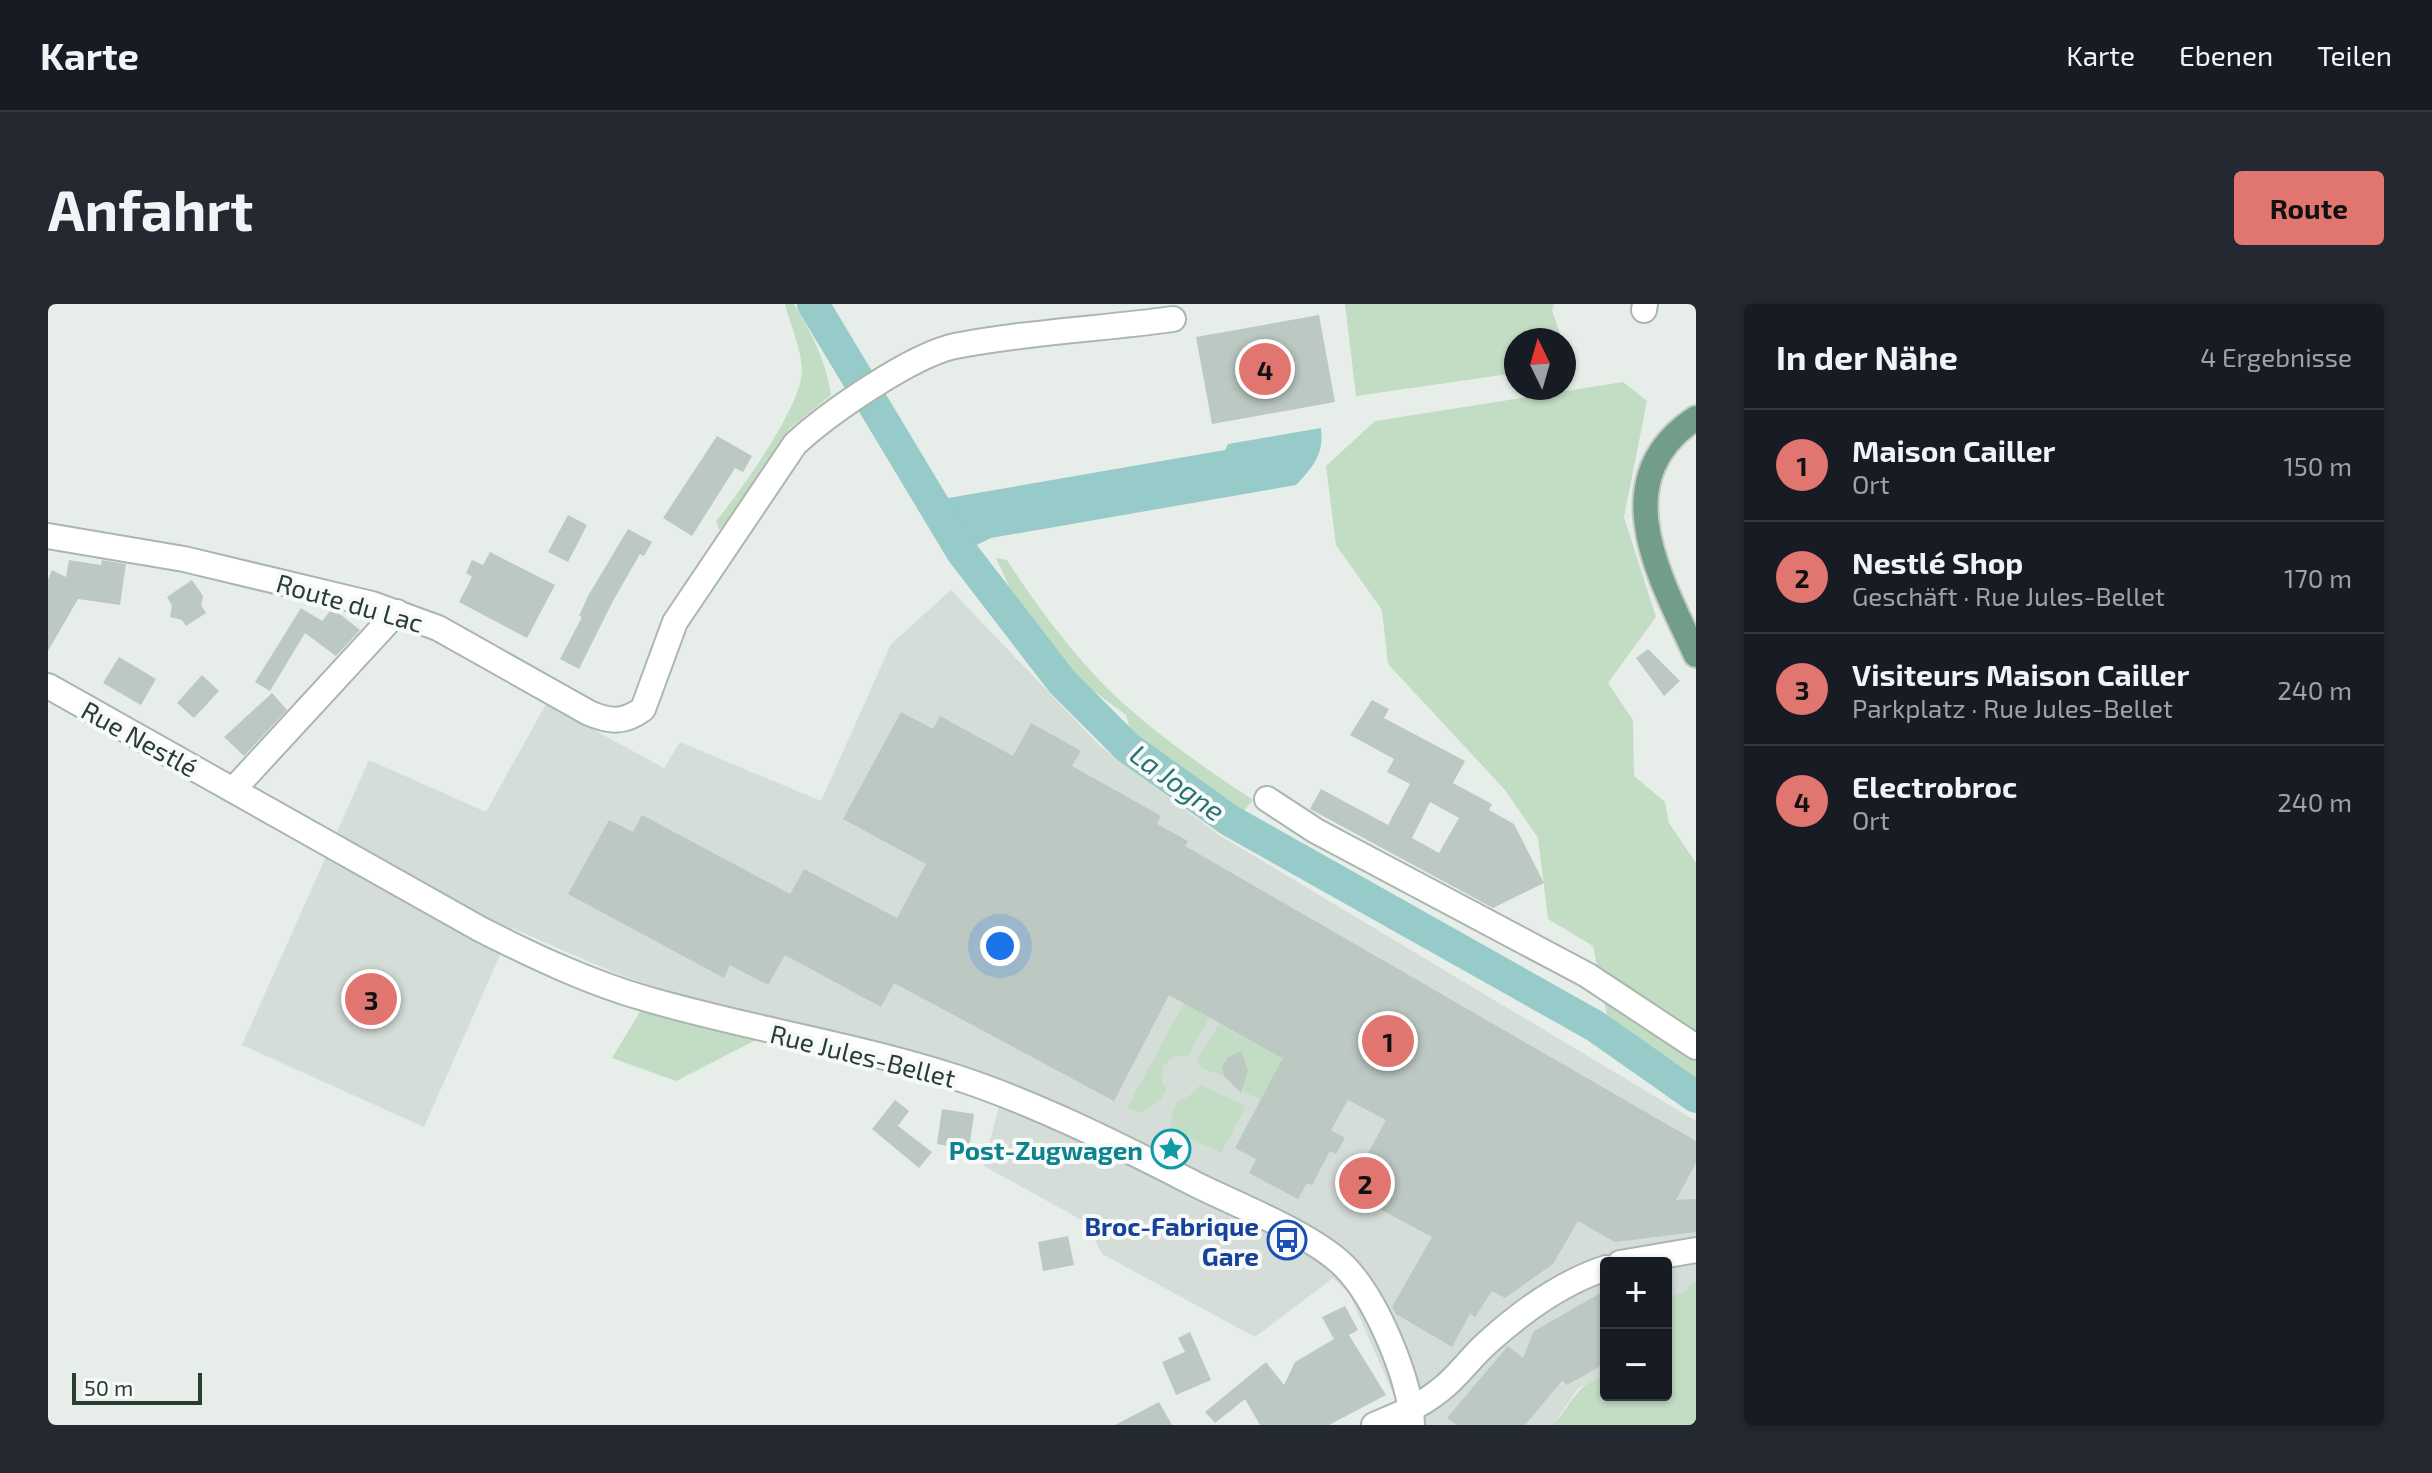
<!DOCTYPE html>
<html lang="de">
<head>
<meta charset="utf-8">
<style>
	:root { --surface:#171b24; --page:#242831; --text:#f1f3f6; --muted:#9ea1a6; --line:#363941; --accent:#e17671 }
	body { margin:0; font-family:"Exo 2",sans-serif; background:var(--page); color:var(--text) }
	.controls { position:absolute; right:24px; bottom:24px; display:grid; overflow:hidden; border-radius:8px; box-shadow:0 2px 6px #0004 }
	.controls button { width:72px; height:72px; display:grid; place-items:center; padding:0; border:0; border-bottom:2px solid var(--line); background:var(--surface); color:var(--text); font:40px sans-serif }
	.compass { position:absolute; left:1456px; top:24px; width:72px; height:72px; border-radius:50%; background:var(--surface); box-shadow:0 2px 6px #0004; rotate:355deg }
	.scale { position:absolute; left:24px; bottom:20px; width:130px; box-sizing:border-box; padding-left:8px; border:4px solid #283e33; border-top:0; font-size:22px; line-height:28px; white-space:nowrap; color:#283e33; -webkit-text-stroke:6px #f7faf8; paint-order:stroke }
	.you { position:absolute; left:952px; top:642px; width:28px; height:28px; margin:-20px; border:6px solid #fff; border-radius:50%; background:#1a73e8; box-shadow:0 0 0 12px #1a73e833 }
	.badge { display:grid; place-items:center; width:52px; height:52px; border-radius:50%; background:var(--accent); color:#111; font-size:26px; font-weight:700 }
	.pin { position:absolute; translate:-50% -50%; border:4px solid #fff; box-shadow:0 2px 8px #0006 }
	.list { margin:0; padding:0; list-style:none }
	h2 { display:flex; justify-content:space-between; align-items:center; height:104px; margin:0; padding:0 32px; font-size:34px }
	h2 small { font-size:26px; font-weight:400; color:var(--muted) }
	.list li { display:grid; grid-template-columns:52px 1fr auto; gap:24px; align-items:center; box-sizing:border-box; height:112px; padding:0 32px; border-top:2px solid var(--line) }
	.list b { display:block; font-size:30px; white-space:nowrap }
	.list p { margin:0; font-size:26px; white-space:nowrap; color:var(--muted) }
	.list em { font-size:26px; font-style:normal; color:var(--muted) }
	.map { position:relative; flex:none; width:1648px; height:1121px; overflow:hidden; border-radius:8px }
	header { display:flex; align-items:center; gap:48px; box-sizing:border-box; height:112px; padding:0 40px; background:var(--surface); border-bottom:2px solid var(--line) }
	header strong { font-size:38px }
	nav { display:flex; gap:44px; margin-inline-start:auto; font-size:28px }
	.intro { display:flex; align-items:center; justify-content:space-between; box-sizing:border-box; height:192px; padding:0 48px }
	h1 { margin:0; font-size:56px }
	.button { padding:20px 36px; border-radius:8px; background:var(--accent); color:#111; font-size:28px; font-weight:700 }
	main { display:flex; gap:48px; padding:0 48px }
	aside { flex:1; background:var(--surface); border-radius:8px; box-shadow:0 2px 6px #0004 }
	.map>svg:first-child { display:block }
	.built { fill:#d5ddd8 }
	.green { fill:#c3dcc4 }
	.water { fill:#96cbc9 }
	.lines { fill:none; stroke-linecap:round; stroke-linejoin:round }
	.river { stroke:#96cbc9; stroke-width:32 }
	.building { fill:#bcc8c2; fill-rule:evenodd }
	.minor-casing { stroke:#aab6af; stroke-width:28 }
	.major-casing { stroke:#c3c9c6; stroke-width:28 }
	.minor { stroke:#fff; stroke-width:24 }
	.major { stroke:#719d89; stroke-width:24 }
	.labels { text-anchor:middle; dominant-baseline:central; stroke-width:8; stroke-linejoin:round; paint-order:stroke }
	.street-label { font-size:26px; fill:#283e33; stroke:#f7faf8 }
	.culture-label { font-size:26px; font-weight:bold; fill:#0d838f; stroke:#f7faf8; text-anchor:end }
	.transit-label { font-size:26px; font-weight:bold; fill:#164399; stroke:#f7faf8; text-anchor:end }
	.water-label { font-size:28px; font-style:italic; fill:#287370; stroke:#f7faf8 }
</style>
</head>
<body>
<header>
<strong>Karte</strong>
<nav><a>Karte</a><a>Ebenen</a><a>Teilen</a></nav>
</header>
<div class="intro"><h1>Anfahrt</h1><a class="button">Route</a></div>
<main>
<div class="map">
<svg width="1648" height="1121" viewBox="0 0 1648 1121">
	<rect width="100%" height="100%" fill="#e7eee9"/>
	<path class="built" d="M903,286l149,156 119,89 477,286v160l-14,12 -16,5v-35h-60v113l-28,12 -25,37h-139l-10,-6 -54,-124 -17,-17 -78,59 -153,-83 -15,-31 -103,-57 15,-61 -85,-26 11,-26 -255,-61 -55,-19 -103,-45 -88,199 -182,-82 127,-285 117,52 60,-108 118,64 16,-26 141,59 70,-157z"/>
	<path class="green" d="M737,0h9c18,29 32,57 37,91l-42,34 -52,84 -18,17 -3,-9c23,-27 86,-116 86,-150 0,-21 -12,-47 -17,-67z
		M1297,0h209l-2,6 10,30h-46v33l-160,23z
		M1575,78l24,19 -23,116 32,100 -48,66 25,37 1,56 31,26 4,21 27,40v229l-86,-62 -17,-84 -45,-27 -10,-81 -33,-48 -117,-126 -6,-54 -46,-65 -10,-79 49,-45z
		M948,254l11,2c30,47 75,107 117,144 40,36 84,66 129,96l-15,18 -24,-10 -79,-61 -9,-32 -46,-34 -19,-23 -49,-65z
		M1136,699l25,15 -21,38h-13l-12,10 -1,16 4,7 -4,9 -20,15 -15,-5z
		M593,706l117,29 -82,42 -64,-23z
		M1171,720l65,35 -23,41 -21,-10 8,-20 -6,-13 -11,-1 -8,6 1,14 -23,-8 -5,-8z
		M1152,781l46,21 -25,47 -50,-24c4,-42 11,-20 29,-44z
		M1648,977v144h-143c19,-21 24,-43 53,-49v19h60v-97l16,-5z"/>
	<path class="water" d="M1273,124c3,26 -7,38 -25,57l-305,53 -29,14 -31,-51 294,-51 3,-6z"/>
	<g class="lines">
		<path class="river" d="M765,0l149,248 100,130 65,65 102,73 366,206 101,71"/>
	</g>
	<path class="building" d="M1271,11l16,87 -123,22 -16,-87z
		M669,132l35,20 -9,16 -8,-4 -43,68 -29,-18z
		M520,211l19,10 -19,37 -20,-10z
		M580,225l24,13 -8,14 -4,-2 -27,47 -34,68 -19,-10 22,-42 -3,-1 9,-20z
		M442,248l65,33 -28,53 -68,-36 13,-25 -6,-4 6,-13 11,5z
		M21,256l32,5 1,-5 24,4 -6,41 -42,-6 -30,52v-71l4,-10 14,7z
		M144,276l11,16 -2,9 5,8 -20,13 -4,-6 -12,-3 2,-11 -5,-9z
		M253,304l21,13 9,-11 5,1 24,19 -24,26 -31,-23 -35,58 -15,-9z
		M1600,345l32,32 -16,15 -28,-38z
		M71,353l37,22 -15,26 -38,-22z
		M154,371l17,16 -25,27 -17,-15z
		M224,389l15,17 -43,46 -20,-19z
		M1324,396l17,9 -5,9 81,43 -12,22 39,21 -3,6 25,14 30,59 -51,25 -183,-99 11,-20 67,36 22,-41 -23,-12 7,-13 -44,-24zM1382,498l29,16 -20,35 -27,-15z
		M853,408l32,17 7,-13 73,40 18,-33 50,28 -9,15 89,50 -4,8 31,17 -3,5 511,295v22l-20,37 20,-1v33l-81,10 -37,-21 -25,43 -48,34 -13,-7 -17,26 -5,-3 -18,33 -56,-33 -4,-7 40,-70 -69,-37 3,-6 -15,-9 35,-65 -38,-20 -17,30 14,8 -9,16 -6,-3 -18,34 -5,-2 -9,16 -49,-26 7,-14 -21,-11 49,-92 -2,2 -113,-63 -55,106 -220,-118 -13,24 -96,-52 -17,30 -38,-20 -6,13 -156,-84 41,-74 24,12 9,-17 148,79 14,-25 93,49 29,-54 -83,-45z
		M1193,747l7,19 -7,23 -17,-17 -2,-9 5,-9z
		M847,796l14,11 -11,15 34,26 -13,16 -47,-39z
		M894,805l32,5 -5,35 -32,-5z
		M1020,932l6,29 -31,6 -5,-29z
		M1558,986v73l-39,22 -5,-4 -37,44h-68l-10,-7 61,-72 15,12 11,-27z
		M1297,1002l13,24 -9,5 37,60 -57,30h-69l-15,-26 -30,24 -10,-11 61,-50 18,23 11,-23 39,-23 -12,-22z
		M1142,1028l21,48 -35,15 -14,-33 23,-10 -7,-14z
		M1111,1098l13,23h-57z"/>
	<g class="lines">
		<defs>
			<path id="minor" d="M1596,6l1,-6
				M0,232l136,23 188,45 66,24 151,85c21,9 35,10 54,-4l32,-87 120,-178c32,-30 117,-89 160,-98 72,-14 146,-17 218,-27
				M0,382l432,243c53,27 110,54 167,70 103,30 210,46 311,79 85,28 164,69 243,109 41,20 112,48 143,79 32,32 67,114 68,159
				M185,486l164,-178
				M1219,495l49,32 271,144 109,72
				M1572,959l76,-13
				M1326,1121c23,-10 45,-18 65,-34 18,-13 31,-33 48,-48 33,-30 76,-61 119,-75"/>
			<path id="major" d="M1648,114c-93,61 -36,160 0,237"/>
		</defs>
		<use href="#minor" class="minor-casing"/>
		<use href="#major" class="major-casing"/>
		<use href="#minor" class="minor"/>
		<use href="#major" class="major"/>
	</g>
	<defs>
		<symbol id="sight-ring" viewBox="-11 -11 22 22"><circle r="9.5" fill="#f7faf8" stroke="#0f9aa8" stroke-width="1.5"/><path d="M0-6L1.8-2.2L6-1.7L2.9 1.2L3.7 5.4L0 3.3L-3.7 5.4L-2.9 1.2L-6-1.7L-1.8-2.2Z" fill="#0f9aa8"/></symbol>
		<symbol id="bus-ring" viewBox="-11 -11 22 22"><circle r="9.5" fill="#f7faf8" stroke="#1a4fb4" stroke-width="1.5"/><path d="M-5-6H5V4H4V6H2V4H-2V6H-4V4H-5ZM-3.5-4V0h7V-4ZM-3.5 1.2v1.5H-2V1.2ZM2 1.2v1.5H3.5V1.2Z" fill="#1a4fb4"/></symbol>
	</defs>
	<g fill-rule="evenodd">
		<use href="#sight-ring" x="1101" y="823" width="44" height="44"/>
		<use href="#bus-ring" x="1217" y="914" width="44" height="44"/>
	</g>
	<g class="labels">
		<g class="street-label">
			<text transform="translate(302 298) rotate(16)">Route du Lac</text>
			<text transform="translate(92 434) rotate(29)">Rue Nestlé</text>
			<text transform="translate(815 751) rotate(14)">Rue Jules-Bellet</text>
		</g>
		<g class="culture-label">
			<text x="1095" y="845">Post-Zugwagen</text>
		</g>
		<g class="transit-label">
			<text x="1211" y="921">Broc-Fabrique<tspan x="1211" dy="30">Gare</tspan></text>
		</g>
		<g class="water-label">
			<text transform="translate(1130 478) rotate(36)">La Jogne</text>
		</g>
	</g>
</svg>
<div class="controls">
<button>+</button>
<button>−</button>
</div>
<svg class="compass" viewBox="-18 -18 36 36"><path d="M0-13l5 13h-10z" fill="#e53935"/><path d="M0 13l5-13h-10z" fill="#9ea1a6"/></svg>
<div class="scale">50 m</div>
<div class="you"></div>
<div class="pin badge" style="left:1340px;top:737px">1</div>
<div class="pin badge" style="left:1317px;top:879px">2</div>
<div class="pin badge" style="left:323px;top:695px">3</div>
<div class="pin badge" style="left:1217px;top:65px">4</div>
</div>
<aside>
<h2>In der Nähe<small>4 Ergebnisse</small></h2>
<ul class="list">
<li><span class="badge">1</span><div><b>Maison Cailler</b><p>Ort</p></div><em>150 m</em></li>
<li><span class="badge">2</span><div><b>Nestlé Shop</b><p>Geschäft · Rue Jules-Bellet</p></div><em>170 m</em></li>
<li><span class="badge">3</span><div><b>Visiteurs Maison Cailler</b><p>Parkplatz · Rue Jules-Bellet</p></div><em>240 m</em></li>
<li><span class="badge">4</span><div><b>Electrobroc</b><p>Ort</p></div><em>240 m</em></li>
</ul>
</aside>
</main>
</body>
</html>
